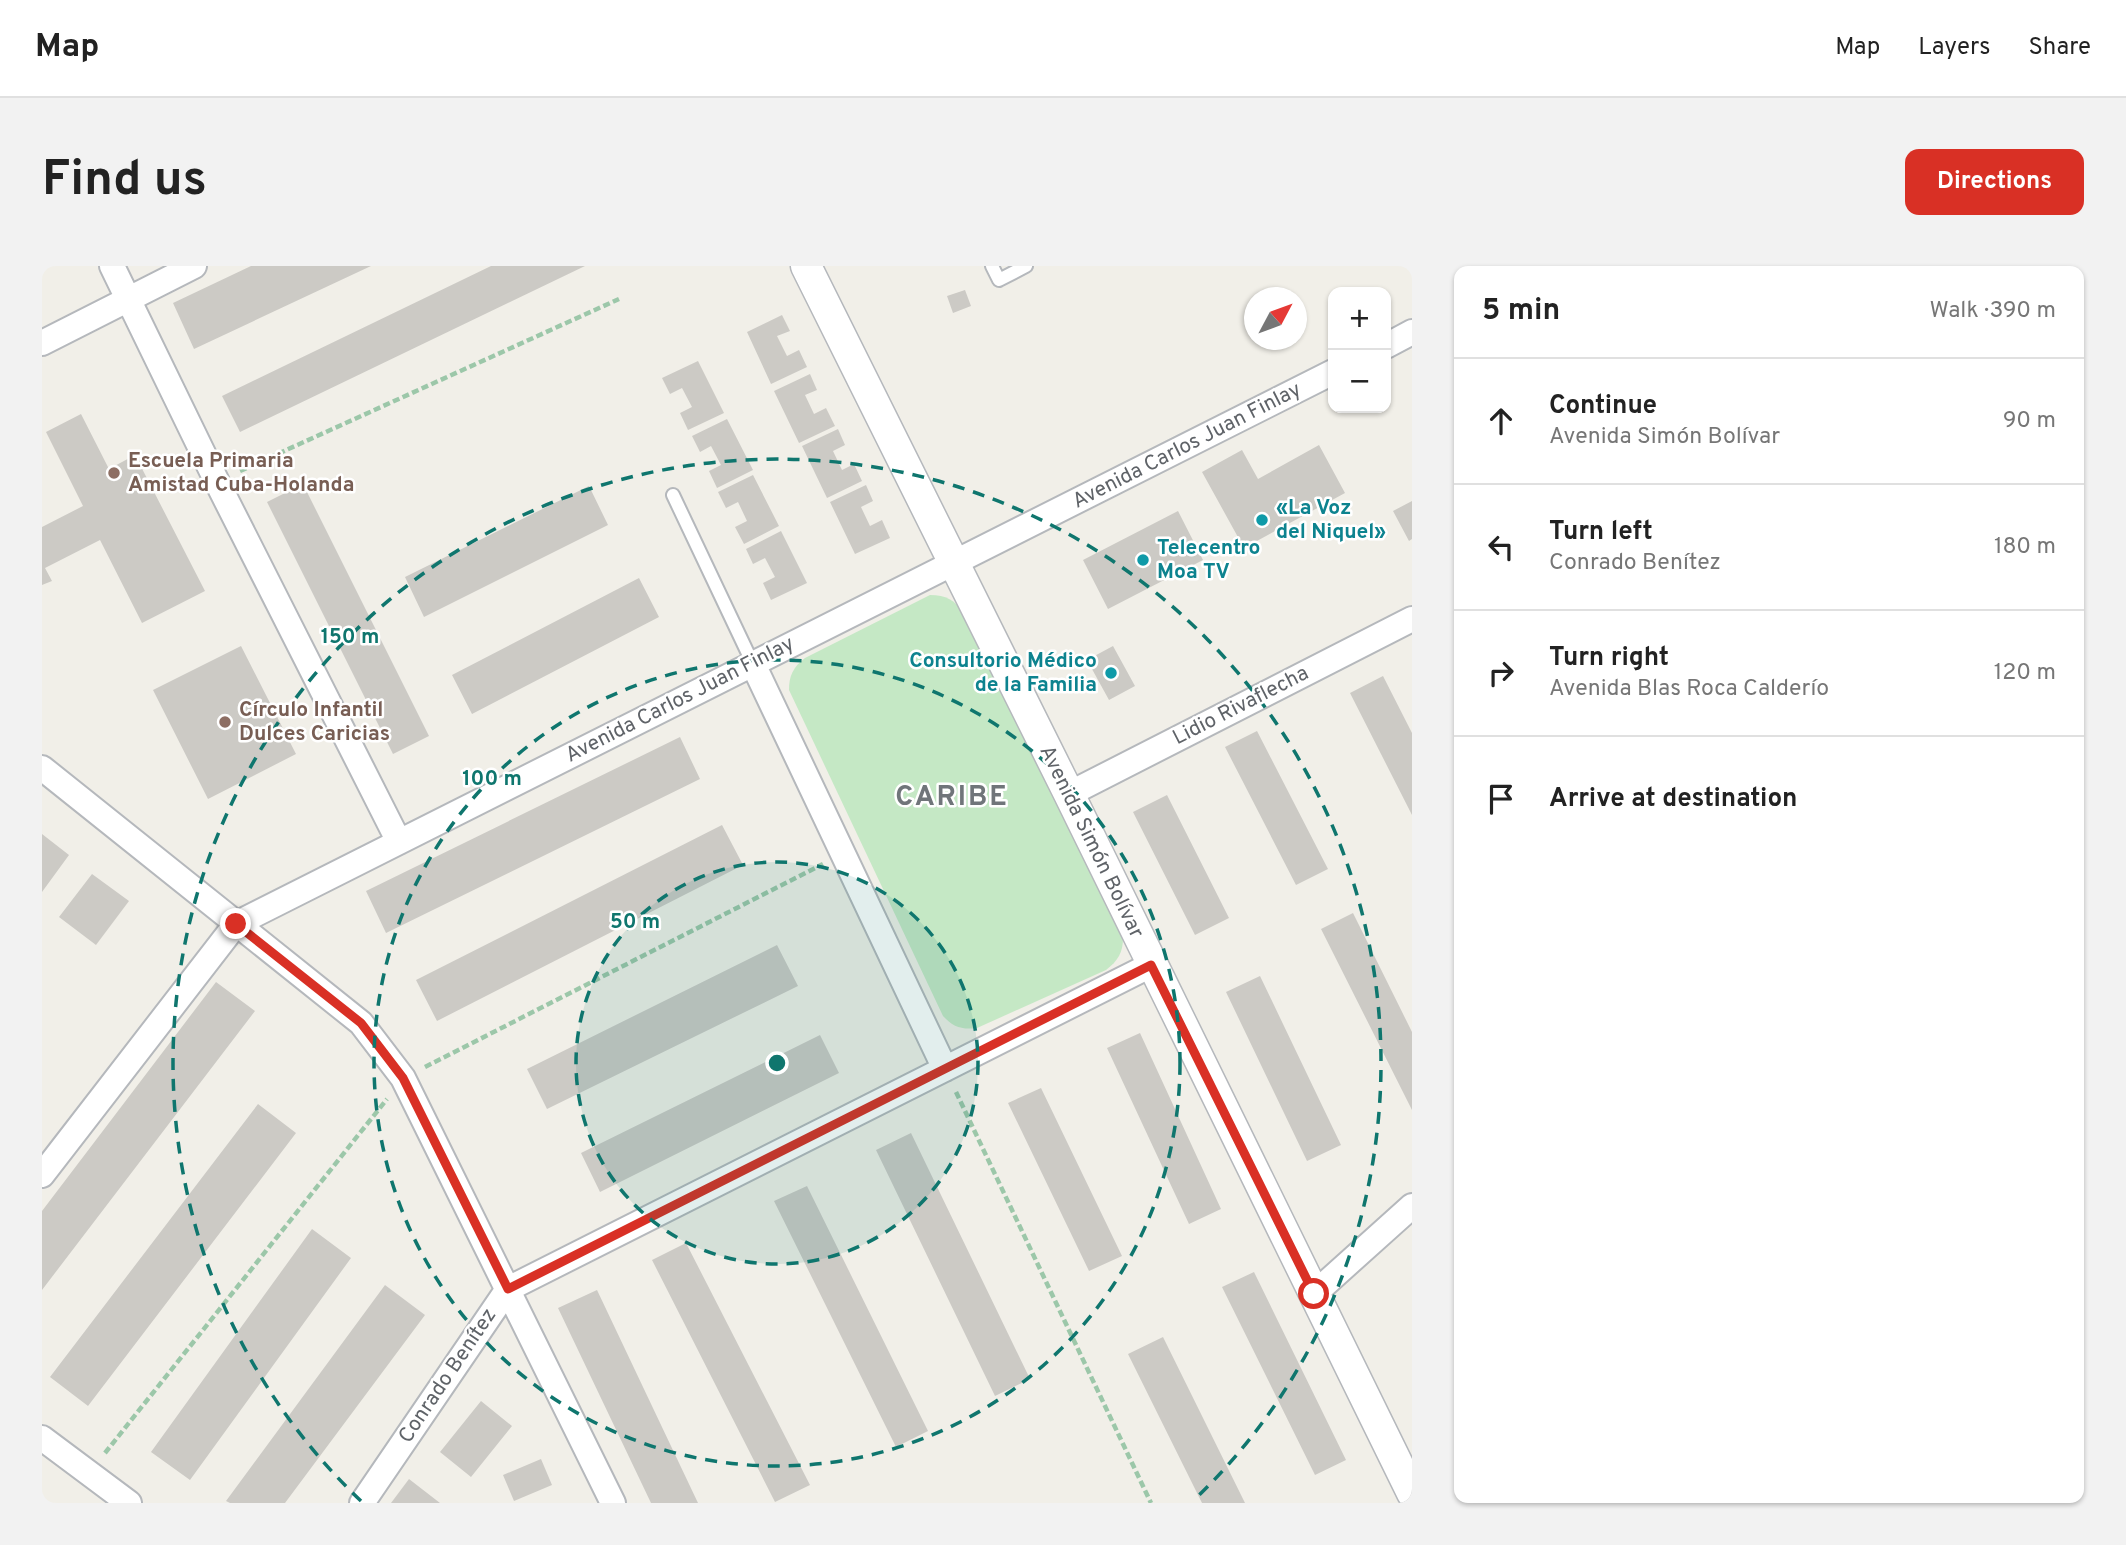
<!DOCTYPE html>
<html lang="en">
<head>
<meta charset="utf-8">
<style>
	:root { --surface:#fff; --page:#f2f2f2; --text:#222; --muted:#767676; --line:#e0e0e0; --accent:#d93025 }
	body { margin:0; font-family:Overpass,sans-serif; background:var(--page); color:var(--text) }
	.controls { position:absolute; right:21px; top:21px; display:grid; overflow:hidden; border-radius:14px; box-shadow:0 2px 5px #0004 }
	.controls button { width:63px; height:63px; display:grid; place-items:center; padding:0; border:0; border-bottom:2px solid var(--line); background:var(--surface); color:var(--text); font:35px sans-serif }
	.compass { position:absolute; left:1202px; top:21px; width:63px; height:63px; border-radius:50%; background:var(--surface); box-shadow:0 2px 5px #0004; rotate:49deg }
	.stop { position:absolute; width:21px; height:21px; margin:-16px; border:5px solid #d93025; border-radius:50%; background:#fff }
	.stop.end { background:#d93025; border-color:#fff; box-shadow:0 2px 7px #0008 }
	.list { margin:0; padding:0; list-style:none }
	h2 { display:flex; justify-content:space-between; align-items:center; height:91px; margin:0; padding:0 28px; font-size:30px }
	h2 small { font-size:23px; font-weight:400; color:var(--muted) }
	.list li { display:grid; grid-template-columns:46px 1fr auto; gap:21px; align-items:center; box-sizing:border-box; height:126px; padding:0 28px; border-top:2px solid var(--line) }
	.list b { display:block; font-size:26px; white-space:nowrap }
	.list p { margin:0; font-size:23px; white-space:nowrap; color:var(--muted) }
	.list em { font-size:23px; font-style:normal; color:var(--muted) }
	.icon { flex:none; width:38px; height:38px; fill:none; stroke:currentColor; stroke-width:2; stroke-linecap:round; stroke-linejoin:round }
	.map { position:relative; flex:none; width:1370px; height:1237px; overflow:hidden; border-radius:14px }
	header { display:flex; align-items:center; gap:42px; box-sizing:border-box; height:98px; padding:0 35px; background:var(--surface); border-bottom:2px solid var(--line) }
	header strong { font-size:33px }
	nav { display:flex; gap:38px; margin-inline-start:auto; font-size:24px }
	.intro { display:flex; align-items:center; justify-content:space-between; box-sizing:border-box; height:168px; padding:0 42px }
	h1 { margin:0; font-size:49px }
	.button { padding:18px 32px; border-radius:14px; background:var(--accent); color:#fff; font-size:24px; font-weight:700 }
	main { display:flex; gap:42px; padding:0 42px }
	aside { flex:1; background:var(--surface); border-radius:14px; box-shadow:0 2px 5px #0004 }
	.map>svg:first-child { display:block }
	.green { fill:#c5e8c5 }
	.building { fill:#cccac5 }
	.lines { fill:none; stroke-linecap:round; stroke-linejoin:round }
	.service-casing { stroke:#b5b8bc; stroke-width:16 }
	.minor-casing { stroke:#b5b8bc; stroke-width:28 }
	.tertiary-casing { stroke:#b5b8bc; stroke-width:33 }
	.path { stroke:#9cc7a9; stroke-width:4.5; stroke-dasharray:7 3.5; stroke-linecap:butt }
	.service { stroke:#fff; stroke-width:12 }
	.minor { stroke:#fff; stroke-width:24 }
	.tertiary { stroke:#fff; stroke-width:30 }
	.route { stroke:#d93025; stroke-width:9 }
	.ring { fill:none; stroke:#0f766e; stroke-width:3.5; stroke-dasharray:12 9 }
	.education-dot { fill:#8d6e63; stroke:#fff; stroke-width:2.5 }
	.culture-dot { fill:#0f9aa8; stroke:#fff; stroke-width:2.5 }
	.labels { text-anchor:middle; dominant-baseline:central; stroke-width:5; stroke-linejoin:round; paint-order:stroke }
	.street-label { font-size:21px; fill:#5f6368; stroke:#fff }
	.education-label { font-size:21px; font-weight:bold; fill:#785e54; stroke:#fff; text-anchor:start }
	.culture-label { font-size:21px; font-weight:bold; fill:#0d838f; stroke:#fff; text-anchor:start }
	.district-label { font-size:28px; font-weight:bold; letter-spacing:2px; fill:#70757a; stroke:#fff }
	.centre { fill:#0f766e; stroke:#fff; stroke-width:3.5 }
	.ring-label { font-size:21px; text-anchor:middle; font-weight:bold; fill:#0f766e; stroke:#fff; stroke-width:5; stroke-linejoin:round; paint-order:stroke }
</style>
</head>
<body>
<header>
<strong>Map</strong>
<nav><a>Map</a><a>Layers</a><a>Share</a></nav>
</header>
<div class="intro"><h1>Find us</h1><a class="button">Directions</a></div>
<main>
<div class="map">
<svg width="1370" height="1237" viewBox="0 0 1370 1237">
	<rect width="100%" height="100%" fill="#f1efe8"/>
	<path class="green" d="M888,329c16,0 25,5 33,18l160,325c0,14 -5,23 -17,32l-129,58c-15,2 -24,-1 -34,-12l-154,-326c0,-14 4,-23 16,-32z"/>
	<path class="building" d="M209,0h120l-177,83 -21,-46z
		M449,0h94l-345,166 -18,-36z
		M923,24l6,16 -18,7 -6,-17z
		M740,49l8,16 -13,5 10,20 12,-6 8,17 -36,17 -24,-52z
		M656,95l26,52 -36,17 -8,-17 12,-6 -10,-19 -12,6 -8,-16z
		M768,108l7,16 -12,5 9,19 12,-6 9,18 -36,17 -25,-52z
		M39,148l28,55 26,-14 70,136 -63,32 -42,-83 -55,28 7,13 -10,4v-58l41,-21 -37,-74z
		M685,153l26,51 -36,18 -8,-17 12,-6 -10,-19 -11,6 -8,-16z
		M796,163l7,16 -12,6 9,19 12,-6 8,17 -35,17 -25,-52z
		M1277,179l26,48 -101,55 -42,-76 40,-22 16,29z
		M711,209l26,51 -35,18 -9,-17 12,-6 -9,-19 -12,6 -8,-16z
		M261,218l126,252 -36,18 -126,-252z
		M824,219l7,16 -12,6 9,19 12,-6 8,18 -35,16 -25,-52z
		M547,220l19,39 -184,92 -19,-40z
		M1370,235v38l-3,2 -16,-30z
		M1136,245l25,49 -95,49 -25,-49z
		M739,265l26,52 -36,17 -8,-17 12,-6 -10,-19 -12,6 -7,-15z
		M597,312l20,39 -187,97 -20,-39z
		M199,380l55,108 -88,45 -55,-109z
		M1071,380l22,40 -26,14 -22,-40z
		M1341,410l29,57v82l-62,-122z
		M1215,465l71,138 -32,16 -71,-138z
		M638,471l20,42 -314,154 -20,-42z
		M1125,529l62,123 -34,17 -62,-123z
		M680,559l21,40 -306,156 -21,-41z
		M0,568l27,21 -27,37z
		M50,608l37,27 -33,44 -37,-28z
		M1311,647l59,119v78l-91,-181z
		M735,679l21,41 -251,123 -20,-40z
		M1218,710l81,169 -34,16 -81,-169z
		M174,716l39,29 -213,279v-79z
		M1098,767l81,176 -32,15 -82,-176z
		M778,769l19,38 -239,119 -19,-39z
		M999,822l81,168 -33,15 -81,-168z
		M216,838l38,29 -208,273 -38,-29z
		M869,867l119,246 -35,17 -119,-246z
		M765,920l121,245 -32,16 -122,-246z
		M270,963l39,29 -161,222 -39,-28z
		M644,977l124,242 -35,17 -123,-242z
		M1212,1006l92,188 -31,15 -93,-188z
		M343,1019l40,30 -140,188h-55l-4,-2z
		M555,1024l101,213h-47l-93,-195z
		M1121,1071l82,166h-43l-74,-149z
		M439,1135l31,25 -41,51 -31,-25z
		M499,1193l11,26 -38,16 -11,-26z
		M367,1213l31,24h-49z"/>
	<g class="lines">
		<defs>
			<path id="service" d="M950,0l7,14 27,-14
				M631,229l80,169"/>
			<path id="minor" d="M70,0l105,216 182,360
				M0,77l152,-77
				M1344,80l26,-14
				M711,398l192,405
				M0,502l319,255 42,55 210,425
				M1027,528l343,-175
				M0,909l194,-251 1097,-552
				M1272,1028l98,-88
				M0,1172l87,65
				M320,1237l146,-214 643,-324"/>
			<path id="tertiary" d="M764,0l263,528 343,699"/>
		</defs>
		<use href="#service" class="service-casing"/>
		<use href="#minor" class="minor-casing"/>
		<use href="#tertiary" class="tertiary-casing"/>
		<path class="path" d="M198,205l379,-172
			M383,801l398,-203
			M914,826l195,411
			M63,1187l282,-354"/>
		<use href="#service" class="service"/>
		<use href="#minor" class="minor"/>
		<use href="#tertiary" class="tertiary"/>
	</g>
	<g class="lines">
		<path class="route" d="M194,658l125,99 42,55 105,211 643,-324 163,329"/>
	</g>
	<circle cx="735" cy="797" r="201" fill="#0f766e" fill-opacity=".12"/>
	<g class="ring">
		<circle cx="735" cy="797" r="201"/>
		<circle cx="735" cy="797" r="403"/>
		<path d="M319 1235A604 604 0 1 1 1151 1235"/>
	</g>
	<g class="education-dot">
		<circle cx="72" cy="207" r="7"/>
		<circle cx="183" cy="456" r="7"/>
	</g>
	<g class="culture-dot">
		<circle cx="1220" cy="254" r="7"/>
		<circle cx="1101" cy="294" r="7"/>
		<circle cx="1069" cy="407" r="7"/>
	</g>
	<g class="labels">
		<g class="street-label">
			<text transform="translate(1145 180) rotate(-27)">Avenida Carlos Juan Finlay</text>
			<text transform="translate(638 434) rotate(-27)">Avenida Carlos Juan Finlay</text>
			<text transform="translate(1199 440) rotate(-27)">Lidio Rivaflecha</text>
			<text transform="translate(1049 576) rotate(64)">Avenida Simón Bolívar</text>
			<text transform="translate(406 1110) rotate(-56)">Conrado Benítez</text>
		</g>
		<g class="education-label">
			<text x="86" y="195">Escuela Primaria<tspan x="86" dy="24">Amistad Cuba-Holanda</tspan></text>
			<text x="197" y="444">Círculo Infantil<tspan x="197" dy="24">Dulces Caricias</tspan></text>
		</g>
		<g class="culture-label">
			<text x="1234" y="242">«La Voz<tspan x="1234" dy="24">del Niquel»</tspan></text>
			<text x="1115" y="282">Telecentro<tspan x="1115" dy="24">Moa TV</tspan></text>
			<text x="1055" y="395" text-anchor="end">Consultorio Médico<tspan x="1055" dy="24">de la Familia</tspan></text>
		</g>
		<g class="district-label">
			<text x="910" y="532">CARIBE</text>
		</g>
	</g>
	<circle cx="735" cy="797" r="10" class="centre"/>
	<g class="ring-label">
		<text x="308" y="377">150 m</text>
		<text x="450" y="519">100 m</text>
		<text x="593" y="662">50 m</text>
	</g>
</svg>
<div class="controls">
<button>+</button>
<button>−</button>
</div>
<svg class="compass" viewBox="-18 -18 36 36"><path d="M0-13l5 13h-10z" fill="#e53935"/><path d="M0 13l5-13h-10z" fill="#767676"/></svg>
<div class="stop" style="left:1272px;top:1028px"></div>
<div class="stop end" style="left:194px;top:658px"></div>
</div>
<aside>
<h2>5 min<small>Walk · 390 m</small></h2>
<ul class="list">
<li><svg class="icon" aria-label="ahead" viewBox="0 0 24 24"><path d="M12 20V5M6 11l6-6 6 6"/></svg><div><b>Continue</b><p>Avenida Simón Bolívar</p></div><em>90 m</em></li>
<li><svg class="icon" aria-label="left" viewBox="0 0 24 24"><path d="M17 20v-9H6M10 6l-5 5 5 5"/></svg><div><b>Turn left</b><p>Conrado Benítez</p></div><em>180 m</em></li>
<li><svg class="icon" aria-label="right" viewBox="0 0 24 24"><path d="M7 20v-9h11M14 6l5 5-5 5"/></svg><div><b>Turn right</b><p>Avenida Blas Roca Calderío</p></div><em>120 m</em></li>
<li><svg class="icon" aria-label="arrive" viewBox="0 0 24 24"><path d="M6 21V4h12l-3 4 3 4H6"/></svg><div><b>Arrive at destination</b></div></li>
</ul>
</aside>
</main>
</body>
</html>
